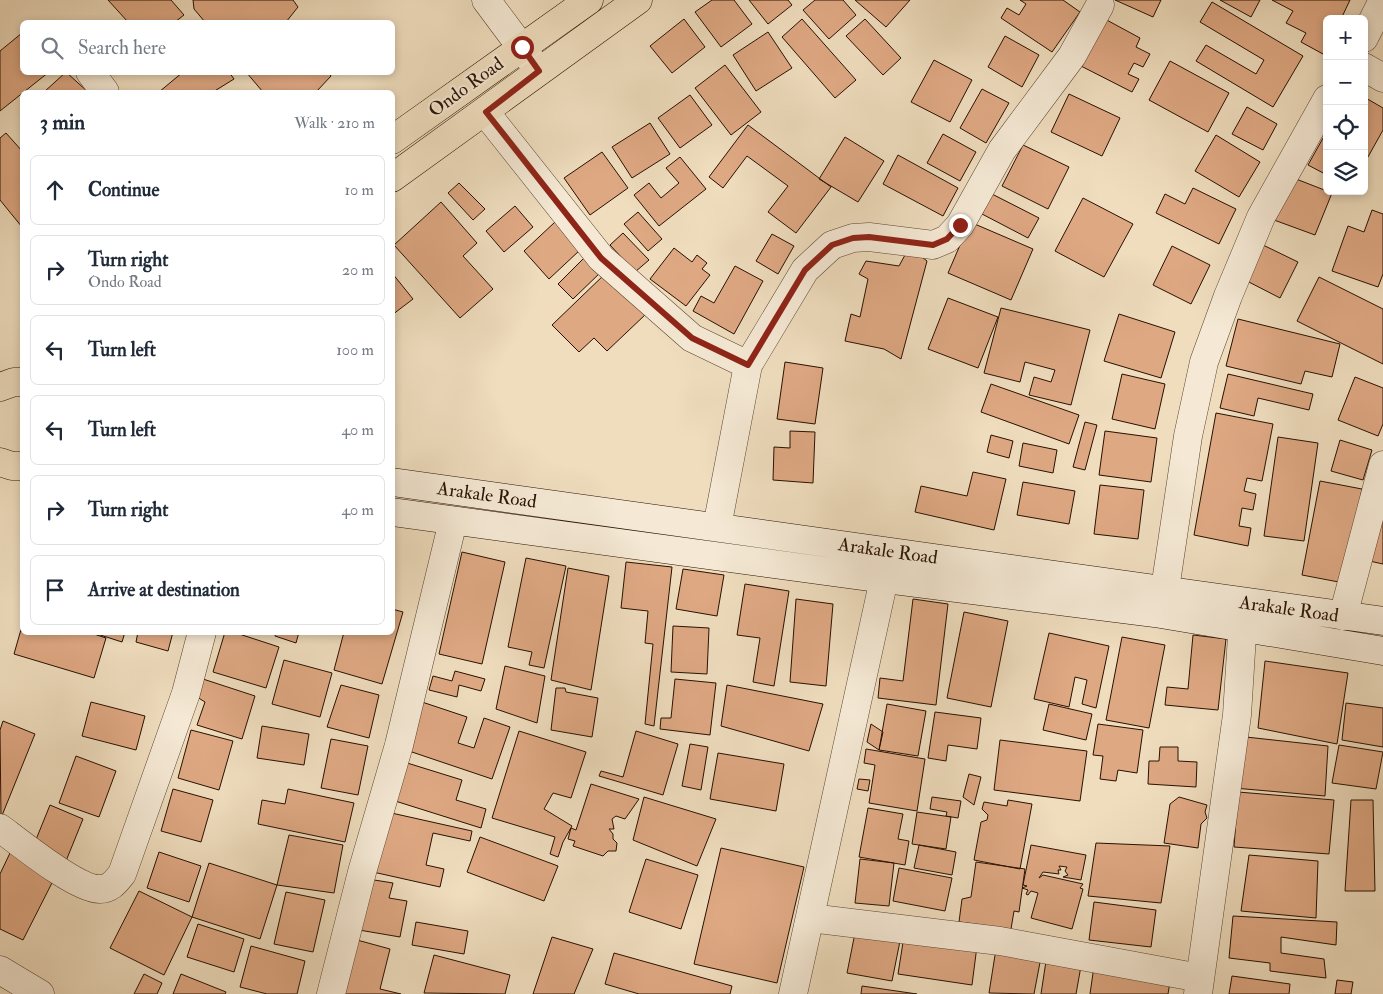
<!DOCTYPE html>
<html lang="en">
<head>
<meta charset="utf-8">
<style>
	:root { --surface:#fff; --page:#f2f2f3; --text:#1f2937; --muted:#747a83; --line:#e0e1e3 }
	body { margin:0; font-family:"IM FELL Double Pica",serif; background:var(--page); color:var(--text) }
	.controls { position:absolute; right:15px; top:15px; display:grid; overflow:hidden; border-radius:8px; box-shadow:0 2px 8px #0003 }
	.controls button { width:45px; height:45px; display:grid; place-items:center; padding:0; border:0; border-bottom:1px solid var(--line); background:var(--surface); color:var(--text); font:25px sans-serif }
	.stop { position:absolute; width:15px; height:15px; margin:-11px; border:4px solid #8f2418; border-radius:50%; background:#fff }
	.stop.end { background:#8f2418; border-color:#fff; box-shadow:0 1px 5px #0008 }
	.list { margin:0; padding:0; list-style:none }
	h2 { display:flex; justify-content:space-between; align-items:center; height:65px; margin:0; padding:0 20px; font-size:21px }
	h2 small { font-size:16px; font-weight:400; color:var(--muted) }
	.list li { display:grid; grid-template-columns:32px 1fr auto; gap:15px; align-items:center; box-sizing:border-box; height:70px; margin:0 10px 10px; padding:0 10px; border:1px solid var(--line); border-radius:8px }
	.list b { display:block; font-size:19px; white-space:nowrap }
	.list p { margin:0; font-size:16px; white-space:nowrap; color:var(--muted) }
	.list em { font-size:16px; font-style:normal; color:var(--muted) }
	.icon { flex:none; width:28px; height:28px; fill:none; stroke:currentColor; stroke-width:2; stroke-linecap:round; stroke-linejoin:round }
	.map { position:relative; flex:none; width:1383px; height:994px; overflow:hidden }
	.search { position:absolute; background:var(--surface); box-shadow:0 2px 8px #0003; left:20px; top:20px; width:375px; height:55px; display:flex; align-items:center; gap:12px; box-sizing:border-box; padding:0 18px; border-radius:8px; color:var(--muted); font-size:19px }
	.panel { position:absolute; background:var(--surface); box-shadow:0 2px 8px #0003; left:20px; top:90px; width:375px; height:545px; border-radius:8px }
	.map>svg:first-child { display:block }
	.building { fill:#dea883; stroke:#281000 }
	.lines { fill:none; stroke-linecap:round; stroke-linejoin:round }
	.minor-casing { stroke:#5a4330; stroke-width:29 }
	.secondary-casing { stroke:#281000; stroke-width:29 }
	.primary-casing { stroke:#281000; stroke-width:29 }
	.minor { stroke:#f5e9d5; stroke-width:28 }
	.secondary { stroke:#f5e9d5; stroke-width:28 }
	.primary { stroke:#efddbe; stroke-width:28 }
	.route { stroke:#8f2418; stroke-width:6 }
	.labels { text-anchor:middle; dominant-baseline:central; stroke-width:4.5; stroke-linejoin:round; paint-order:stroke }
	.street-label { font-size:19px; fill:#281000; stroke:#f5e9d5 }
</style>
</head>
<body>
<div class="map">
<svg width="1383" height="994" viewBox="0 0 1383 994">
	<rect width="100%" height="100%" fill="#efddbe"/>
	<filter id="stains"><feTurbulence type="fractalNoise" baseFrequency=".004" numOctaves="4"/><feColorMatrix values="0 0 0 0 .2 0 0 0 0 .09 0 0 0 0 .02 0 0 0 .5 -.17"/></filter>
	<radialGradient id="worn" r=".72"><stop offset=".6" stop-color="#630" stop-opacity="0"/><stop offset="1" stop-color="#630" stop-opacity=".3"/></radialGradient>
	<path class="building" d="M108,0h63l13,15 -9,7h-47z
		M193,0h100l5,7 -12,15h-81l-11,-13z
		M712,0h22l18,24 -31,23 -26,-35z
		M749,0h39l4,5 -24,19z
		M815,0h28l13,15 -27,24 -26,-29z
		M855,0h55l-24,27z
		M1020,0h43l17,12 -28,40 -51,-34 6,-10 12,7 7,-11z
		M1115,0h46l-8,17z
		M1220,0h40l-9,17z
		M1272,0h78l-9,19h-14v27l-4,8 -22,-12 5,-9 -20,-10 7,-12z
		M1212,2l91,54 -30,51 -77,-46 10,-16 50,29 8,-14 -64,-38z
		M1103,18l37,20 -4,9 14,7 -7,13 -9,-4 -6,11 11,5 -7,13 -53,-27z
		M684,19l21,28 -33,26 -22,-27z
		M802,19l54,61 -21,18 -53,-61z
		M865,19l36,39 -18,17 -37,-39z
		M768,32l24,36 -36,23 -23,-36z
		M22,33v39h27l-49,39v-60z
		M1005,36l34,19 -17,32 -34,-20z
		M934,60l38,20 -22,42 -39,-20z
		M1170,61l59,32 -21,39 -59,-32z
		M725,65l36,47 -30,23 -36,-47z
		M66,72l22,20h-44z
		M183,72h46l5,7 -21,13h-54z
		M246,72h82l3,4 -15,16h-53z
		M982,89l27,14 -23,40 -26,-15z
		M1069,94l51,24 -18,38 -51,-24z
		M690,95l22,30 -32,23 -22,-30z
		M1364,97l19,11v22l-19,34z
		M1247,107l30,17 -14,26 -31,-16z
		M650,123l20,31 -38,24 -20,-31z
		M748,125l83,62 -35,46 -28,-21 20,-26 -41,-30 -24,32 -14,-11z
		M1327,131v44l-19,-10z
		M6,133l16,18v76l-22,-27v-62z
		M943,134l33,18 -16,29 -33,-18z
		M1216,135l44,27 -21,35 -44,-26z
		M845,137l39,24 -26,41 -39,-23z
		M1023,145l46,22 -21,42 -46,-23z
		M602,152l26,36 -38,27 -26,-37z
		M898,155l60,33 -15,28 -60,-32z
		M680,157l26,32 -47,37 -25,-31 15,-12 12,15 18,-15 -13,-15z
		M1291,177l41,16 -17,42 -41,-15z
		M459,183l26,26 -12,11 -25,-27z
		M1193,188l43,21 -17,35 -63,-31 9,-19 20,10z
		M992,194l47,24 -11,20 -46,-24z
		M1083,198l50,26 -29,53 -49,-26z
		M441,202l36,41 -14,13 30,33 -33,29 -66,-73z
		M515,206l18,21 -29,25 -18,-21z
		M1372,210l11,4v60l-5,13 -46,-16 16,-45 16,6z
		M638,212l24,27 -14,12 -24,-27z
		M555,222l25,28 -31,29 -25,-28z
		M970,222l63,27 -22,51 -63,-27z
		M623,233l26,27 -14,12 -25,-27z
		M772,234l22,12 -16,28 -22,-13z
		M1263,245l35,17 -18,36 -35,-18z
		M1172,246l38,19 -19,39 -38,-19z
		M674,248l18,14 5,-7 10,8 -5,6 8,6 -24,31 -36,-27z
		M917,253l10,8 -26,98 -17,-10 -39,-8 6,-27 9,3 8,-38 -9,-5 7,-13 33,5 6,-11z
		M587,255l15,16 -29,28 -15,-15z
		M735,266l28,15 -29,53 -41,-23 8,-15 13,7z
		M392,273l21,26 -21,16z
		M606,273l40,41 -39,37 -13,-13 -15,14 -27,-27z
		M1319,277l64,32v55l-86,-43z
		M948,298l50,19 -20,51 -50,-19z
		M1001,308l89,22 -19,75 -42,-10 5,-18 17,5 4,-12 -30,-8 -5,20 -36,-9z
		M1119,314l56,18 -14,46 -57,-17z
		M1238,319l102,25 -8,33 -27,-6 -4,13 -75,-18z
		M785,362l38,6 -8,56 -38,-5z
		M1122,374l43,10 -10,45 -43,-10z
		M1228,374l85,20 -4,16 -51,-12 -4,18 -34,-8z
		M1355,377l28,11v36l-5,12 -40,-16z
		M991,384l88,31 -10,29 -88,-32z
		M1216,413l57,11 -11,57 -15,-3 -3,13 12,3 -3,16 -11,-2 -3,18 12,2 -3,18 -54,-11z
		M1085,422l12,3 -12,45 -12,-3z
		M790,431l25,1 -2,51 -40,-3 1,-33 16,1z
		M1105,431l52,7 -6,44 -52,-7z
		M991,435l22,6 -4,17 -22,-6z
		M1278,437l40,6 -14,98 -40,-5z
		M1340,440l32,10 -9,30 -32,-9z
		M1023,443l34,7 -4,23 -34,-7z
		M973,472l33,7 -12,51 -79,-18 6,-26 46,10z
		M1320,481l42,8 -18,94 -42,-8z
		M1023,482l52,9 -6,33 -52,-9z
		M1100,485l44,5 -6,49 -44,-5z
		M1383,486v78l-18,-4z
		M462,552l43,10 -23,102 -43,-10z
		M526,558l40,8 -22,102 -15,-3 3,-13 -24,-5z
		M626,562l46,5 -18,159 -9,-2 8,-80 -8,-1 3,-32 -27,-3z
		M568,568l41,8 -18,114 -40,-10z
		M683,569l41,6 -7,41 -41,-7z
		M745,584l44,7 -15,95 -21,-4 7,-44 -23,-3z
		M796,599l37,5 -7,82 -36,-4z
		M913,599l35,5 -12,101 -58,-7 2,-20 23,3z
		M392,609l11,3 -21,72 -48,-14 10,-38h48z
		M964,612l44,9 -17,86 -44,-9z
		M22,626v6h66l18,6 -12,40 -80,-24z
		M673,626l36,2 -2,46 -36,-2z
		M91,632h34l-3,10z
		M138,632h35l-5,19 -32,-9z
		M225,632h8l46,15 -13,41 -53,-16z
		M276,632h23l-3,11 -21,-7z
		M1049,633l60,13 -13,62 -14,-4 5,-24 -12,-3 -6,30 -35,-8z
		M1193,635l33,4 -8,71 -53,-5 2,-18 21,2z
		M1122,637l43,8 -16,83 -43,-8z
		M284,660l48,13 -12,44 -48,-13z
		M1265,661l83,12 -11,71 -79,-16z
		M505,666l40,10 -8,47 -41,-14z
		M455,671l30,8 -4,12 -22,-6 -2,12 -28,-7 4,-14 19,5z
		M203,679l52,17 -13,43 -45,-14 8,-23 -8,-5z
		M675,679l41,4 -6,52 -50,-6 1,-11h10z
		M341,685l38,10 -10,43 -42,-11z
		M727,685l96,19 -14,47 -88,-25z
		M556,688h9l1,4 32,6 -6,39 -41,-7z
		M91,702l54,14 -9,34 -54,-14z
		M422,702l45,15 -9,26 16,5 10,-30 26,9 -18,52 -86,-29z
		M1346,703l37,5v39l-41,-7z
		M887,704l39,7 -8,45 -39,-6z
		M1049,704l43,10 -6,26 -43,-10z
		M935,712l46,6 -4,31 -29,-4 -2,16 -18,-3z
		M3,721l32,13 -34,84 -1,-88z
		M871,724l12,8 -4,18 -12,-8z
		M1098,724l45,6 -6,43 -19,-3 -2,11 -16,-2 3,-23 -10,-1z
		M262,726l47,8 -5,31 -47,-7z
		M191,730l42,11 -14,49 -41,-12z
		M519,731l67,21 -15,46 -18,-5 -9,16 28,17 -9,16 -5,15 -8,-3 5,-17 -63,-19z
		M636,731l42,13 -15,51 -64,-19 2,-5 22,6z
		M1246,737l82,9 -3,50 -91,-8z
		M331,739l37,7 -10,49 -37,-7z
		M1000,740l87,11 -7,50 -86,-11z
		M690,744l18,3 -7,43 -19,-4z
		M1339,745l44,7 -7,37 -44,-6z
		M1160,747h18v14l19,1 -1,25 -48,-3 1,-23h10z
		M866,749l59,10 -8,52 -48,-8 6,-38 -11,-2z
		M718,753l66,11 -8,47 -66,-12z
		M76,756l40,15 -17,46 -40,-14z
		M404,762l58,18 -6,20 30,9 -5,19 -89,-28z
		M969,774l12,3 -7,28 -11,-8z
		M859,779l11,1 -2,11 -11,-2z
		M591,784l48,15 -14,20 -9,-3 -4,3 2,10h-5l4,5v5l4,4 -1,8h-8l-5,5 -30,-10 2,-5 -7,-2 3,-11 5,2z
		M173,789l40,11 -12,42 -40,-11z
		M288,789l66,14 -9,39 -87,-18 4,-24 23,4z
		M1238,792l96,8 -5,54 -95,-7z
		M644,797l72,22 -19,47 -64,-26z
		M932,797l29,4 -3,17 -12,-2 1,-4 -17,-3z
		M1179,797l28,8 -2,7 2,6 -6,6 -3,24 -34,-5 6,-39z
		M1008,800l24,4 -12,65 -46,-9 7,-38 6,-2 1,-5 -6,-6 2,-7 23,4z
		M1351,800h22l2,91h-30z
		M50,805l33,14 -17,42 -33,-14z
		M868,808l35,6 -5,25 11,2 -4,24 -46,-8z
		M387,812l85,19 -2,10 -37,-8 -7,32 18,4 -4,18 -67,-15z
		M917,812l34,5 -5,32 -34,-5z
		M289,835l54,10 -9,48 -57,-8z
		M480,837l78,29 -14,35 -77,-29z
		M1096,843l74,3 -9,57 -73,-7z
		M919,845l37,7 -4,23 -38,-7z
		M1031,845l55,10 -5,25 -18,-3 5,-2 -3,-4 2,-4 -8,-1 2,4h-3l1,4 -16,-2 -4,6 4,-3 40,9 -3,4 3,1 -11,40 -41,-11 7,-25 -7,-2 -3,4 -2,-1 2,-4 -6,-2 5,-2 -4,-1z
		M721,848l83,19 -27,116 -83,-19z
		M159,852l42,14 -12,36 -42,-14z
		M10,853l46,22 -33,65 -23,-11v-55z
		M1249,855l69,6 -2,57 -75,-7z
		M646,859l52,16 -17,54 -52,-17z
		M860,859l34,4 -5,43 -34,-3z
		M976,862l49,7 -6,43 -5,-1 -3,18 -52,-7 3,-23 9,-2z
		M209,863l68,22 -17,54 -68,-22z
		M899,868l53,10 -7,33 -52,-10z
		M368,879l25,4 -4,15 18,3 -7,36 -41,-7z
		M139,891l53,26 -28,58 -54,-27z
		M286,892l39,8 -12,52 -39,-8z
		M1094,902l62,8 -5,37 -62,-7z
		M1233,916l104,6 -1,23 -55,-8v16l43,6 2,19 -56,-7v-8l-41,-5z
		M416,922l52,9 -4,23 -52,-9z
		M198,924l46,15 -10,33 -47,-15z
		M856,928l45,8 -9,45 -45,-8z
		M904,936l73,10 -5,39 -74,-11z
		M552,937l41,12 -19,45h-41z
		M357,940l33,9 -10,40 21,5h-57z
		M251,946l54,15 -8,33h-30l-27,-7z
		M996,949l45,8 -7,37 -45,-1z
		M614,953l118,33 -2,8h-91l-34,-10z
		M434,955l76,20 -5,19 -81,-1z
		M1046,961l35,5 -5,28h-35z
		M1094,966l77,10 -3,18h-78z
		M144,974l18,9 -5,11h-23z
		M181,974l45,18 -1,2h-52z
		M1232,976l58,8 -1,10h-60z
		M1337,980l16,2 -2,12h-16z
		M862,986l55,8h-56z"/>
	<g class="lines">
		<defs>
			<path id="minor" d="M486,0l53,71
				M1364,38l19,-38
				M1364,67l19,11
				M90,72l15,20
				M485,112l116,146 91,80 56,27
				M717,527l31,-162 57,-95 27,-25 21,-7 16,-1 64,8 14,-6 13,-14 42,-75 70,-94 28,-51
				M1165,589l23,-153 16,-74 24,-66 33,-79 66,-118
				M1343,616l40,-151
				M0,828c20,15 78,62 100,61 11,0 16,-8 22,-15l64,-181 16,-61
				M810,918l190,23 200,37
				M0,970l40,24
				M331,994l31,-122 37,-127 54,-224
				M793,994l91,-415
				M1198,994l39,-279 7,-111"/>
			<path id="secondary" d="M392,482l991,139
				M392,512l492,67 271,34 228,38"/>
			<path id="primary" d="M392,140l197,-140
				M392,178l246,-178
				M0,387l14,-5h8
				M0,462l12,4h10"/>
		</defs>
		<use href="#minor" class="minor-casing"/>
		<use href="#secondary" class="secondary-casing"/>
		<use href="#primary" class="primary-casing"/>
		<use href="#minor" class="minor"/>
		<use href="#secondary" class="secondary"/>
		<use href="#primary" class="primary"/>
	</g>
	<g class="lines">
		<path class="route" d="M522,47l17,24 -53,41 115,146 91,80 56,27 57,-95 27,-25 21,-7 16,-1 64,8 14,-6 13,-14"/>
	</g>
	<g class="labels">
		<g class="street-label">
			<text transform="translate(466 87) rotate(-36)">Ondo Road</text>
			<text transform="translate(487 495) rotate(8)">Arakale Road</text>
			<text transform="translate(888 551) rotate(8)">Arakale Road</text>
			<text transform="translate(1289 609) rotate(8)">Arakale Road</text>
		</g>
	</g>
	<rect width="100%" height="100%" filter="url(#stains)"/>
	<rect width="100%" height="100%" fill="url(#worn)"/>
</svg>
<div class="controls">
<button>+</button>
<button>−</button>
<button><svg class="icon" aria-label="locate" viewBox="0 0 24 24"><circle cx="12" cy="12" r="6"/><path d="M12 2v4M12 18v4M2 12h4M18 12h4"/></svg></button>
<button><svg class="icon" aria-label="layers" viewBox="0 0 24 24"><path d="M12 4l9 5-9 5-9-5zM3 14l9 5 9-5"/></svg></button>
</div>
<div class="stop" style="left:522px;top:47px"></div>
<div class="stop end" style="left:960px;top:225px"></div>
<div class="search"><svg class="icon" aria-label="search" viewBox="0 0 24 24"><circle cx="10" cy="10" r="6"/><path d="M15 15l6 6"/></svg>Search here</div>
<section class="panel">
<h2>3 min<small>Walk · 210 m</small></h2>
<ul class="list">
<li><svg class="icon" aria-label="ahead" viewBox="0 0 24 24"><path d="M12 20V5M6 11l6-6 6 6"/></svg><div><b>Continue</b></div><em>10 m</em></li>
<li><svg class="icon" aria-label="right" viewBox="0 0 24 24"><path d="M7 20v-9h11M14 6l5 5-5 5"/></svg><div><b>Turn right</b><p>Ondo Road</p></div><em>20 m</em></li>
<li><svg class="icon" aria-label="left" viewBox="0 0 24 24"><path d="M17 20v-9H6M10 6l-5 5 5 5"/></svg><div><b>Turn left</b></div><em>100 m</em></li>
<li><svg class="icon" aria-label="left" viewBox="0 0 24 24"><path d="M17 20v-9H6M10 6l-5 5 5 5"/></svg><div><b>Turn left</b></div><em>40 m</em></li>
<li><svg class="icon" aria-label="right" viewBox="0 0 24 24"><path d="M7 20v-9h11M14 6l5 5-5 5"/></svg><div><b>Turn right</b></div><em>40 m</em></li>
<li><svg class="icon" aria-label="arrive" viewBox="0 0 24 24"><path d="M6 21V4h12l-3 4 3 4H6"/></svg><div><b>Arrive at destination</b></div></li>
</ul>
</section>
</div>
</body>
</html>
